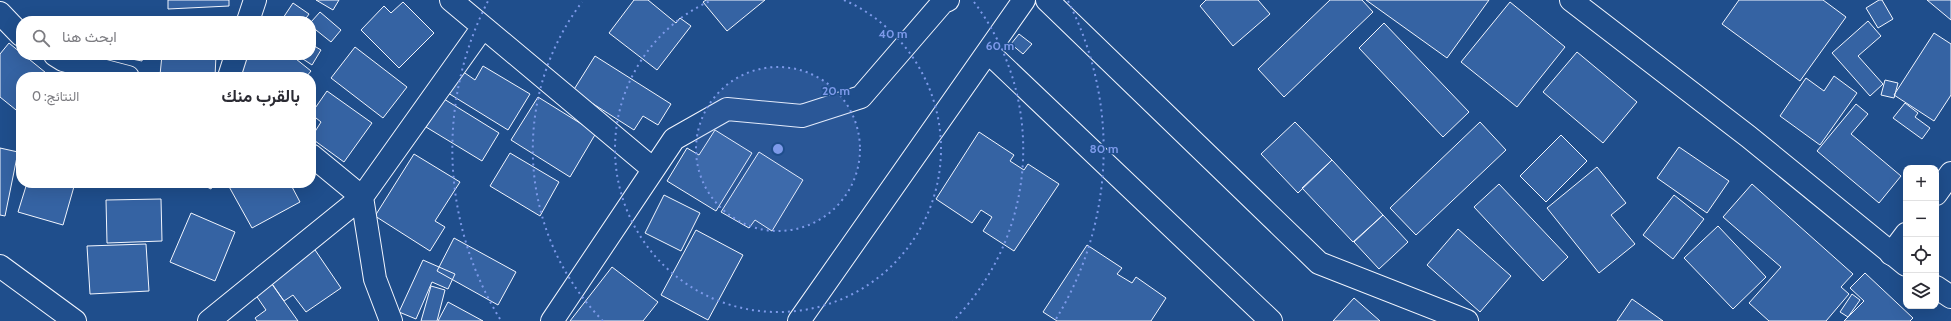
<!DOCTYPE html>
<html lang="ar">
<head>
<meta charset="utf-8">
<style>
	:root { --surface:#fff; --page:#f2f2f3; --text:#2b2b33; --muted:#7c7c81; --line:#e1e1e2 }
	body { margin:0; font-family:Cabin,Vazirmatn,sans-serif; background:var(--page); color:var(--text); direction:rtl }
	.controls { position:absolute; right:12px; bottom:12px; display:grid; overflow:hidden; border-radius:8px; box-shadow:0 4px 16px #0002 }
	.controls button { width:36px; height:36px; display:grid; place-items:center; padding:0; border:0; border-bottom:1px solid var(--line); background:var(--surface); color:var(--text); font:20px sans-serif }
	.list { margin:0; padding:0; list-style:none }
	h2 { display:flex; justify-content:space-between; align-items:center; height:52px; margin:0; padding:0 16px; font-size:17px }
	h2 small { font-size:13px; font-weight:400; color:var(--muted) }
	.icon { flex:none; width:22px; height:22px; fill:none; stroke:currentColor; stroke-width:2; stroke-linecap:round; stroke-linejoin:round }
	.map { position:relative; flex:none; width:1951px; height:321px; overflow:hidden; direction:ltr }
	.search { position:absolute; background:var(--surface); box-shadow:0 4px 16px #0002; left:16px; top:16px; width:300px; height:44px; display:flex; align-items:center; gap:10px; box-sizing:border-box; padding:0 14px; border-radius:16px; color:var(--muted); font-size:15px }
	.panel { position:absolute; background:var(--surface); box-shadow:0 4px 16px #0002; left:16px; top:72px; width:300px; height:116px; border-radius:16px; direction:rtl }
	.map>svg:first-child { display:block }
	.building { fill:#3563a3; stroke:#f2f6ff }
	.lines { fill:none; stroke-linecap:round; stroke-linejoin:round }
	.street-casing { stroke:#f2f6ff; stroke-width:24 }
	.primary-casing { stroke:#f2f6ff; stroke-width:24 }
	.street { stroke:#1f4e8c; stroke-width:22 }
	.primary { stroke:#1f4e8c; stroke-width:22 }
	.ring { fill:none; stroke:#7d9aea; stroke-width:2; stroke-dasharray:2 4 }
	.centre { fill:#7d9aea; stroke:#1f4e8c; stroke-width:2 }
	.ring-label { font-size:12px; text-anchor:middle; font-weight:bold; fill:#7d9aea; stroke:#1f4e8c; stroke-width:3; stroke-linejoin:round; paint-order:stroke }
</style>
</head>
<body>
<div class="map">
<svg width="1951" height="321" viewBox="0 0 1951 321">
	<rect width="100%" height="100%" fill="#1f4e8c"/>
	<path class="building" d="M168,0h61v6l-61,3z
		M316,0h23l-6,10z
		M634,0h14l28,23 4,-5 11,8 -34,44 -48,-37z
		M706,0h59l-38,31 -24,-29z
		M1206,0h52l12,14 -37,32 -33,-40z
		M1330,0h32l11,12 -89,85 -26,-28z
		M1366,0h123l-42,58z
		M1739,0h84l23,17 -46,64 -78,-57z
		M1879,0h3l11,19 -15,9 -12,-20z
		M1927,0h24v20z
		M403,2l31,31 -35,35 -38,-38 23,-24 7,7z
		M1510,2l55,45 -48,60 -56,-45z
		M293,3l16,11 -5,7h-23z
		M320,12l21,18 -10,12 -20,-16v-4z
		M1868,21l13,15 -23,20 25,28 -13,12 -38,-43z
		M1384,23l85,89 -26,25 -84,-89z
		M1934,33l17,11v51l-17,26 -40,-26z
		M1019,34l13,10 -9,10 -12,-10z
		M9,43l12,10v2h3l27,22h-30v37l-21,-17v-43z
		M311,44l10,6 -9,15 -15,-10h14z
		M355,47l52,40 -24,31 -52,-40z
		M1577,52l60,50 -34,41 -60,-51z
		M111,55h32l-1,6z
		M162,55h54l-1,22 -55,-2z
		M246,55h45l20,16 -5,6h-60l-10,-8z
		M595,56l76,48 -13,21 -15,-9 -9,14 -61,-39z
		M483,66l47,28 -22,36 -60,-37 14,-22 13,9z
		M1834,76l23,17 -37,52 -40,-29 26,-38 18,13z
		M1885,80l13,3 -4,15 -13,-3z
		M327,91l45,32 -28,39 -33,-24 10,-16 -10,-8z
		M538,97l58,36 -26,44 -59,-37z
		M444,99l55,34 -17,28 -56,-34z
		M1905,103l13,10 -3,4 15,11 -8,11 -29,-21z
		M1856,104l12,10 -17,20 50,42 -22,27 -62,-52z
		M1295,122l37,38 -34,33 -37,-39z
		M1480,122l26,28 -90,85 -26,-27z
		M715,130l37,23 -36,58 -49,-30 20,-33 12,7z
		M979,132l35,23 -4,6 14,9 4,-6 31,20 -45,67 -31,-20 9,-14 -11,-7 -9,13 -36,-24z
		M1561,135l26,26 -41,41 -26,-26z
		M1679,147l50,34 -22,32 -50,-35z
		M0,148l18,4 -13,64 -5,-1z
		M759,152l44,28 -31,51 -17,-11 -6,8 -28,-16z
		M510,153l49,29 -19,34 -50,-30z
		M414,154l46,28 -25,39 10,6 -15,24 -55,-35z
		M1332,160l51,55 -30,27 -51,-54z
		M1597,167l29,36 -15,12 24,29 -36,29 -52,-65z
		M27,183h48l-12,42 -45,-13z
		M199,183h15l-3,6z
		M227,183h63l10,19 -48,26z
		M1499,184l69,73 -25,24 -69,-74z
		M1752,184l101,90 -12,13 8,7 -23,27h-57l-20,-18 32,-36 -58,-50z
		M664,195l36,18 -19,38 -36,-18z
		M1674,195l30,24 -31,40 -30,-24z
		M161,199l1,42 -55,2 -1,-43z
		M191,213l44,19 -20,49 -45,-19z
		M1383,215l25,27 -29,27 -25,-27z
		M1718,226l48,51 -33,32 -49,-51z
		M1458,229l53,47 -31,36 -53,-47z
		M696,230l47,25 -35,65 -47,-25z
		M454,238l62,34 -18,33 -61,-34z
		M146,244l3,47 -59,3 -3,-48z
		M311,244l30,44 -35,24 -13,-17 -9,6 -18,-26z
		M1087,245l35,23 -5,6 15,9 4,-6 30,21 -15,23h-94l-14,-9z
		M423,260l32,14 -7,15 -16,-7 -16,37 -17,-7z
		M612,267l46,35 -15,19h-73z
		M1865,273l48,45 -3,3h-66l20,-20 -14,-13z
		M269,280l29,41h-41l-2,-3 11,-8 -13,-19z
		M431,286l14,4 -8,31h-16z
		M1852,294l8,6 -12,17 -8,-5z
		M1354,298l26,23h-47z
		M1632,299l31,22h-46z
		M448,302l35,19h-45z"/>
	<g class="lines">
		<defs>
			<path id="street" d="M451,0l202,169
				M1047,0l272,263 148,58
				M0,13l21,22
				M248,21l7,-21
				M988,52l283,269
				M55,55l8,5 65,17
				M229,77l7,-22
				M311,155l51,42 13,82 16,42
				M1936,194l15,-21
				M1891,254l15,-20
				M0,266l75,55
				M209,321l153,-124 121,-170
				M552,321l122,-182 53,-30 75,7 59,-19 82,-95 5,-2
				M799,321l225,-321"/>
			<path id="primary" d="M1571,0l178,137 157,128
				M1936,287l15,10"/>
		</defs>
		<use href="#street" class="street-casing"/>
		<use href="#primary" class="primary-casing"/>
		<use href="#street" class="street"/>
		<use href="#primary" class="primary"/>
	</g>
	<circle cx="778" cy="149" r="82" fill="#7d9aea" fill-opacity=".12"/>
	<g class="ring">
		<circle cx="778" cy="149" r="82"/>
		<path d="M844 0A163 163 0 1 1 712 0"/>
		<path d="M603 321A245 245 0 0 1 582 2M974 2A245 245 0 0 1 953 321"/>
		<path d="M500 319A326 326 0 0 1 488 1M1068 1A326 326 0 0 1 1056 319"/>
	</g>
	<circle cx="778" cy="149" r="6" class="centre"/>
	<g class="ring-label">
		<text x="893" y="38">40 m</text>
		<text x="1000" y="50">60 m</text>
		<text x="836" y="95">20 m</text>
		<text x="1104" y="153">80 m</text>
	</g>
</svg>
<div class="controls">
<button>+</button>
<button>−</button>
<button><svg class="icon" aria-label="locate" viewBox="0 0 24 24"><circle cx="12" cy="12" r="6"/><path d="M12 2v4M12 18v4M2 12h4M18 12h4"/></svg></button>
<button><svg class="icon" aria-label="layers" viewBox="0 0 24 24"><path d="M12 4l9 5-9 5-9-5zM3 14l9 5 9-5"/></svg></button>
</div>
<div class="search"><svg class="icon" aria-label="search" viewBox="0 0 24 24"><circle cx="10" cy="10" r="6"/><path d="M15 15l6 6"/></svg>ابحث هنا</div>
<section class="panel">
<h2>بالقرب منك<small>النتائج: 0</small></h2>
<ul class="list">
</ul>
</section>
</div>
</body>
</html>
